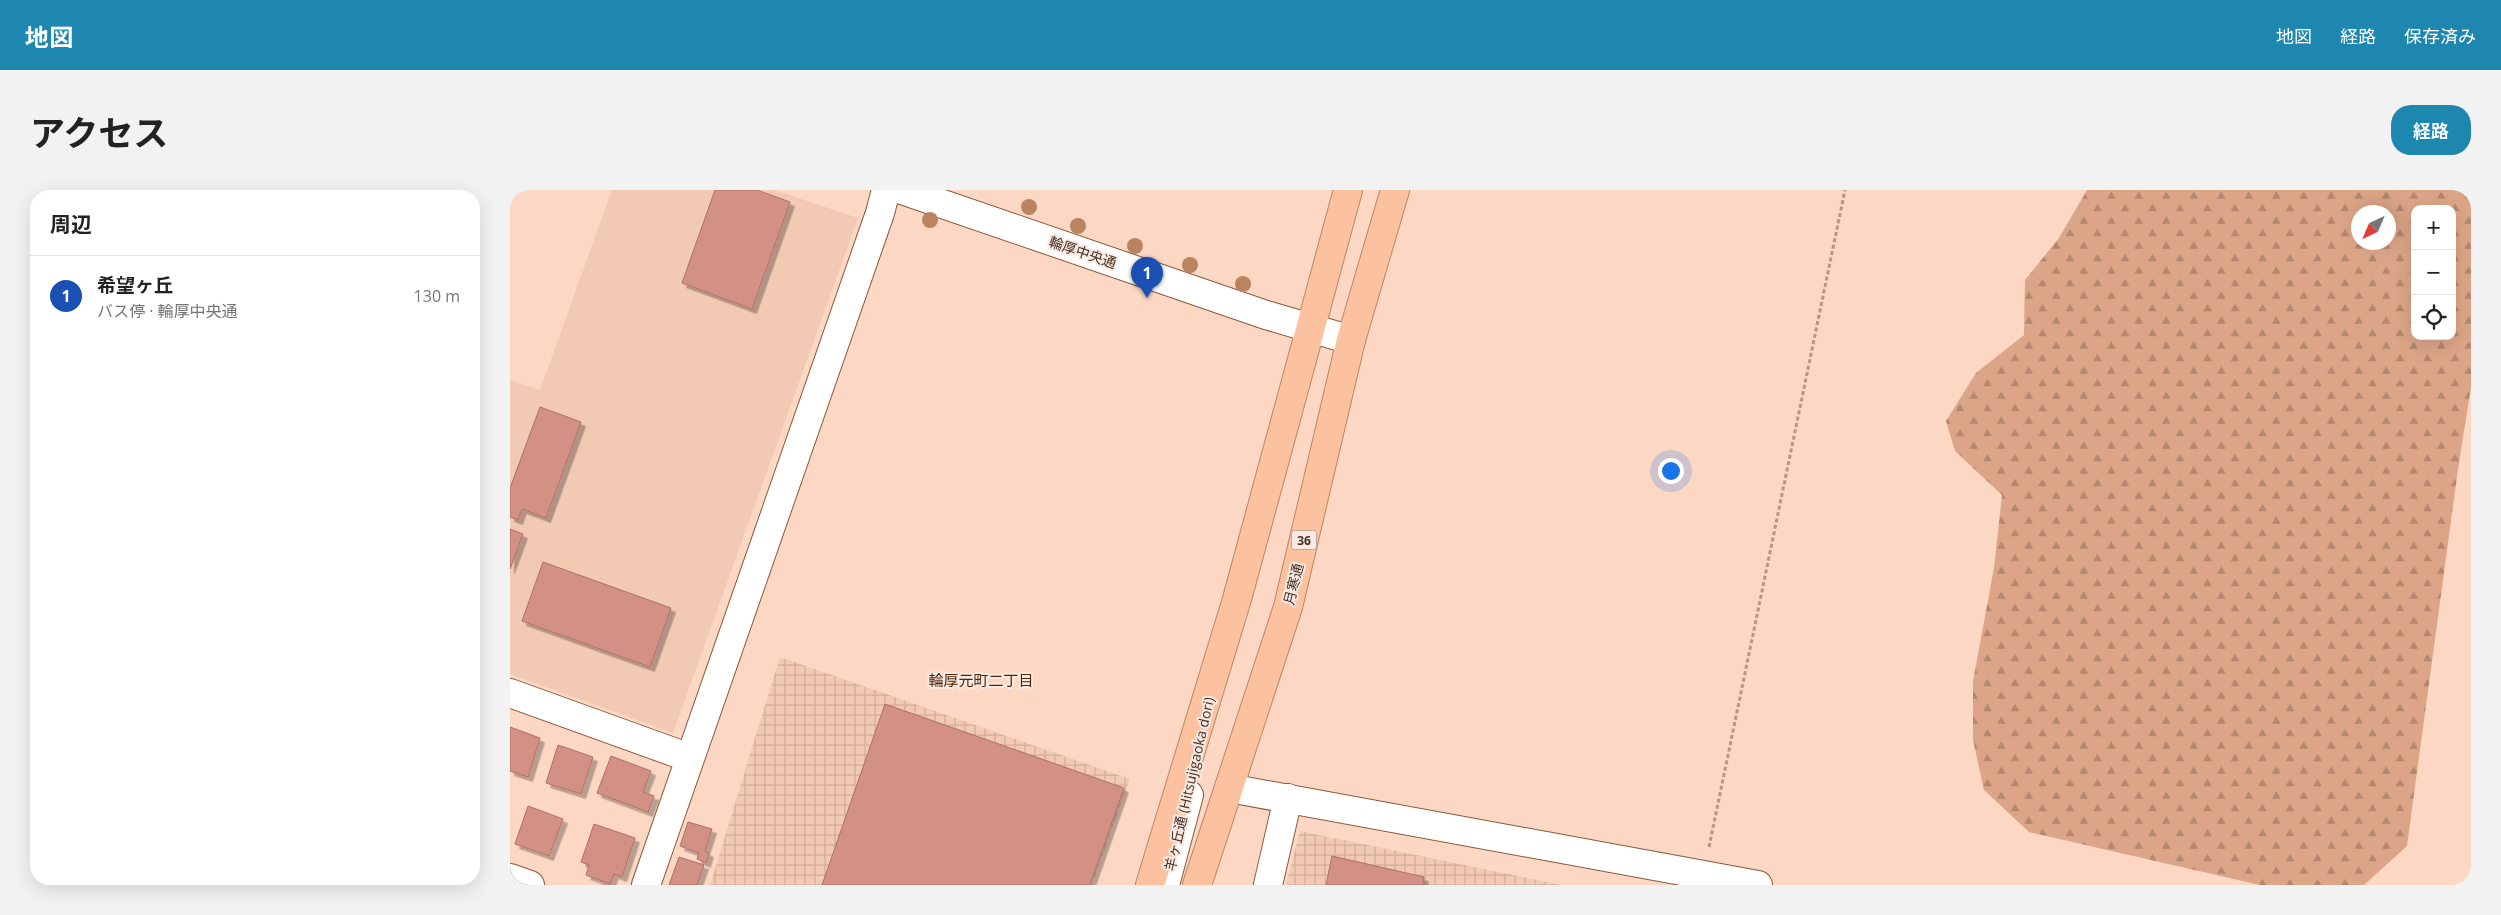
<!DOCTYPE html>
<html lang="ja">
<head>
<meta charset="utf-8">
<style>
	:root { --surface:#fff; --page:#f2f2f2; --text:#222; --muted:#767676; --line:#e0e0e0; --accent:#1d87af }
	body { margin:0; font-family:"Open Sans","Noto Sans JP",sans-serif; background:var(--page); color:var(--text) }
	.controls { position:absolute; right:15px; top:15px; display:grid; overflow:hidden; border-radius:10px; box-shadow:0 5px 20px #0002 }
	.controls button { width:45px; height:45px; display:grid; place-items:center; padding:0; border:0; border-bottom:1px solid var(--line); background:var(--surface); color:var(--text); font:25px sans-serif }
	.compass { position:absolute; left:1841px; top:15px; width:45px; height:45px; border-radius:50%; background:var(--surface); box-shadow:0 5px 20px #0002; rotate:224deg }
	.you { position:absolute; left:1160px; top:280px; width:18px; height:18px; margin:-12px; border:4px solid #fff; border-radius:50%; background:#1a73e8; box-shadow:0 0 0 8px #1a73e833 }
	.badge { display:grid; place-items:center; width:32px; height:32px; border-radius:50%; background:var(--accent); color:#fff; font-size:16px; font-weight:700 }
	.pin { position:absolute; translate:-50% -41px; filter:drop-shadow(0 1px 2px #0008) }
	.pin::after { content:''; position:absolute; top:26px; width:18px; height:15px; background:inherit; clip-path:polygon(0 0,100% 0,50% 100%) }
	.list { margin:0; padding:0; list-style:none }
	h2 { display:flex; justify-content:space-between; align-items:center; height:65px; margin:0; padding:0 20px; font-size:21px }
	h2 small { font-size:16px; font-weight:400; color:var(--muted) }
	.list li { display:grid; grid-template-columns:32px 1fr auto; gap:15px; align-items:center; box-sizing:border-box; height:80px; padding:0 20px; border-top:1px solid var(--line) }
	.list b { display:block; font-size:19px; white-space:nowrap }
	.list p { margin:0; font-size:16px; white-space:nowrap; color:var(--muted) }
	.list em { font-size:16px; font-style:normal; color:var(--muted) }
	.icon { flex:none; width:28px; height:28px; fill:none; stroke:currentColor; stroke-width:2; stroke-linecap:round; stroke-linejoin:round }
	.map { position:relative; flex:none; width:1961px; height:695px; overflow:hidden; border-radius:20px }
	header { display:flex; align-items:center; gap:30px; box-sizing:border-box; height:70px; padding:0 25px; background:var(--accent); color:#fff }
	header strong { font-size:24px }
	nav { display:flex; gap:28px; margin-inline-start:auto; font-size:18px }
	.intro { display:flex; align-items:center; justify-content:space-between; box-sizing:border-box; height:120px; padding:0 30px }
	h1 { margin:0; font-size:35px }
	.button { padding:12px 22px; border-radius:20px; background:var(--accent); color:#fff; font-size:18px; font-weight:700 }
	main { display:flex; gap:30px; padding:0 30px }
	aside { flex:1; background:var(--surface); border-radius:20px; box-shadow:0 5px 20px #0002 }
	.map>svg:first-child { display:block }
	.built { fill:#f2c9b2 }
	.industrial { fill:url(#industrial-grid) }
	.forest { fill:url(#forest-firs); fill-rule:evenodd }
	.building { fill:#d39085; stroke:#af6f64; filter:url(#shadow) }
	.lines { fill:none; stroke-linecap:round; stroke-linejoin:round }
	.minor-casing { stroke:#8c5738; stroke-width:30 }
	.tertiary-casing { stroke:#8c5738; stroke-width:30 }
	.secondary-casing { stroke:#8c5738; stroke-width:30 }
	.trunk-casing { stroke:#bd8465; stroke-width:30 }
	.path { stroke:#b69685; stroke-width:3; stroke-dasharray:4 2.5; stroke-linecap:butt }
	.minor { stroke:#fff; stroke-width:28 }
	.tertiary { stroke:#fff; stroke-width:28 }
	.secondary { stroke:#fff; stroke-width:28 }
	.trunk { stroke:#fcc2a0; stroke-width:28 }
	.tree { fill:#ba8461 }
	.labels { text-anchor:middle; dominant-baseline:central; stroke-width:4; stroke-linejoin:round; paint-order:stroke }
	.shield { fill:#f7eae3; stroke:#7c675c; stroke-width:1 }
	.shield-label { font-size:12px; font-weight:bold; fill:#472f22 }
	.street-label { font-size:14px; fill:#472f22; stroke:#f7eae3 }
	.neighbourhood-label { font-size:15px; fill:#542302; stroke:#f7eae3 }
</style>
</head>
<body>
<header>
<strong>地図</strong>
<nav><a>地図</a><a>経路</a><a>保存済み</a></nav>
</header>
<div class="intro"><h1>アクセス</h1><a class="button">経路</a></div>
<main>
<aside>
<h2>周辺<small></small></h2>
<ul class="list">
<li><span class="badge" style="background:#1a4fb4">1</span><div><b>希望ヶ丘</b><p>バス停 · 輪厚中央通</p></div><em>130 m</em></li>
</ul>
</aside>
<div class="map">
<svg width="1961" height="695" viewBox="0 0 1961 695">
	<defs>
		<pattern id="industrial-grid" width="8" height="8" patternUnits="userSpaceOnUse" patternTransform="scale(1.25)"><rect width="8" height="8" fill="#f2c9b2"/><path d="M0 4h8M4 0v8" fill="none" stroke="#d1ad99"/></pattern>
		<pattern id="forest-firs" width="22" height="20" patternUnits="userSpaceOnUse" patternTransform="scale(1.25)"><rect width="22" height="20" fill="#dca587"/><path d="M5 1l3.5 6h-7zM16 11l3.5 6h-7z" fill="#b4876e"/></pattern>
		<filter id="shadow"><feDropShadow dx="4.5" dy="4.5" stdDeviation="0" flood-color="#0004"/></filter>
	</defs>
	<rect width="100%" height="100%" fill="#fcd7c3"/>
	<path class="built" d="M102,0h162l84,28 -185,515 -163,-59v-294l30,10z"/>
	<path class="industrial" d="M270,467l350,122 -38,106h-382z
		M790,641l261,54h-275z"/>
	<path class="forest" d="M1577,0h384v197l-13,82 -51,377 -43,39h-104l-231,-53 -45,-42 -11,-50v-59l21,-113 8,-73 -47,-44 -9,-30 30,-48 48,-38 1,-55 34,-42zM1905,19h37v127h-37zM1848,22h30v30h-30z"/>
	<path class="building" d="M205,0h42l33,12 -38,107 -70,-26z
		M30,217l41,15 -35,96 -24,-9 -4,11 -8,-3v-29z
		M0,339l13,5 -13,35z
		M33,372l128,46 -21,59 -128,-46z
		M375,514l239,84 -34,97h-268z
		M0,537l30,11 -12,39 -18,-6z
		M48,555l35,12 -12,37 -35,-11z
		M101,566l40,15 -8,21 11,4 -6,16 -51,-19z
		M18,616l35,13 -14,37 -34,-12z
		M178,632l24,7 -7,22 4,2 -3,10 -9,-4 2,-6 -19,-7z
		M84,634l41,14 -13,39 -8,-3 -4,10 -24,-9 3,-10 -8,-3z
		M822,666l92,21 -1,8h-97z
		M169,667l25,8 -7,20h-28z"/>
	<g class="lines">
		<defs>
			<path id="minor" d="M0,503l180,65
				M0,688l20,7
				M136,695l234,-672 6,-23
				M758,695l20,-87"/>
			<path id="tertiary" d="M392,0l364,125 85,25
				M719,598l529,97"/>
			<path id="secondary" d="M655,695l24,-90"/>
			<path id="trunk" d="M640,695l87,-286 111,-409
				M687,695l91,-278 63,-267 44,-150"/>
		</defs>
		<use href="#minor" class="minor-casing"/>
		<use href="#tertiary" class="tertiary-casing"/>
		<use href="#secondary" class="secondary-casing"/>
		<use href="#trunk" class="trunk-casing"/>
		<path class="path" d="M1199,657l136,-657"/>
		<use href="#minor" class="minor"/>
		<use href="#tertiary" class="tertiary"/>
		<use href="#secondary" class="secondary"/>
		<use href="#trunk" class="trunk"/>
	</g>
	<g class="tree">
		<circle cx="519" cy="17" r="8"/>
		<circle cx="420" cy="30" r="8"/>
		<circle cx="568" cy="36" r="8"/>
		<circle cx="625" cy="56" r="8"/>
		<circle cx="680" cy="75" r="8"/>
		<circle cx="733" cy="94" r="8"/>
	</g>
	<g class="labels">
		<rect class="shield" x="781.5" y="340.5" width="25" height="19" rx="4"/>
		<g class="shield-label">
			<text x="794" y="350">36</text>
		</g>
		<g class="street-label">
			<text transform="translate(573 62) rotate(19)">輪厚中央通</text>
			<text transform="translate(783 394) rotate(-76)">月寒通</text>
			<text transform="translate(679 594) rotate(-77)">羊ヶ丘通 (Hitsujigaoka dori)</text>
		</g>
		<g class="neighbourhood-label">
			<text x="471" y="490">輪厚元町二丁目</text>
		</g>
	</g>
</svg>
<div class="controls">
<button>+</button>
<button>−</button>
<button><svg class="icon" aria-label="locate" viewBox="0 0 24 24"><circle cx="12" cy="12" r="6"/><path d="M12 2v4M12 18v4M2 12h4M18 12h4"/></svg></button>
</div>
<svg class="compass" viewBox="-18 -18 36 36"><path d="M0-13l5 13h-10z" fill="#e53935"/><path d="M0 13l5-13h-10z" fill="#767676"/></svg>
<div class="you"></div>
<div class="pin badge" style="left:637px;top:108px;background:#1a4fb4">1</div>
</div>
</main>
</body>
</html>
